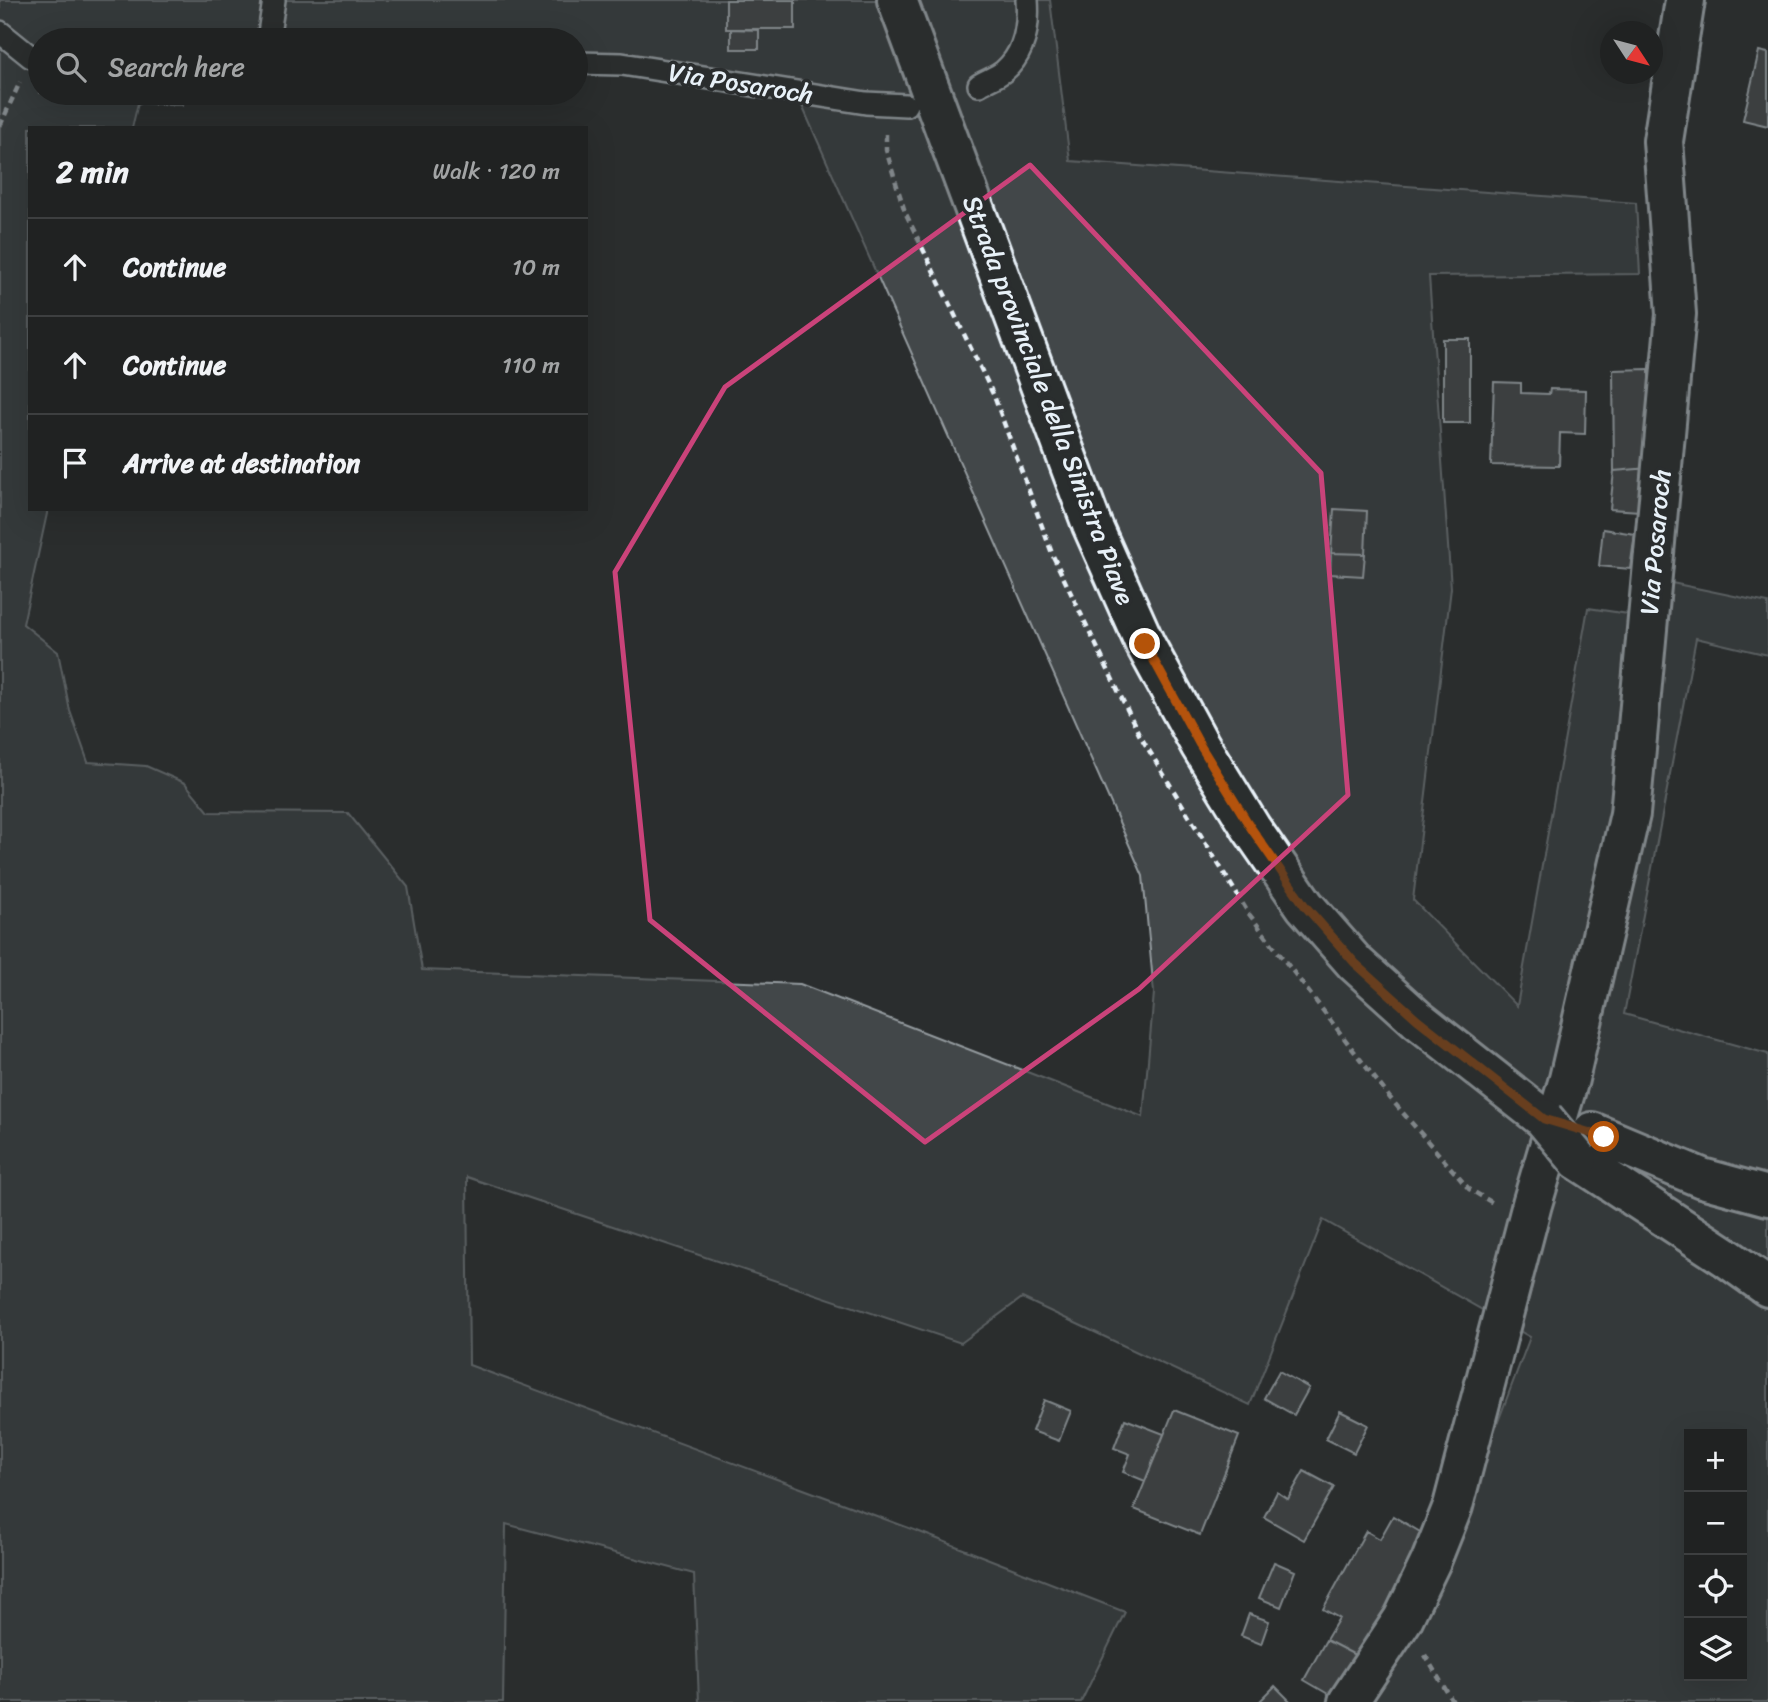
<!DOCTYPE html>
<html lang="en">
<head>
<meta charset="utf-8">
<style>
	:root { --surface:#202222; --page:#2d2f2f; --text:#f1f3f6; --muted:#a2a4a5; --line:#3d3f40 }
	body { margin:0; font-family:Sriracha,sans-serif; background:var(--page); color:var(--text) }
	.controls { position:absolute; right:21px; bottom:21px; display:grid; overflow:hidden; border-radius:0px; box-shadow:0 7px 28px #0002 }
	.controls button { width:63px; height:63px; display:grid; place-items:center; padding:0; border:0; border-bottom:2px solid var(--line); background:var(--surface); color:var(--text); font:35px sans-serif }
	.compass { position:absolute; left:1600px; top:21px; width:63px; height:63px; border-radius:50%; background:var(--surface); box-shadow:0 7px 28px #0002; rotate:126deg }
	.stop { position:absolute; width:21px; height:21px; margin:-16px; border:5px solid #b45309; border-radius:50%; background:#fff }
	.stop.end { background:#b45309; border-color:#fff; box-shadow:0 2px 7px #0008 }
	.list { margin:0; padding:0; list-style:none }
	h2 { display:flex; justify-content:space-between; align-items:center; height:91px; margin:0; padding:0 28px; font-size:30px }
	h2 small { font-size:23px; font-weight:400; color:var(--muted) }
	.list li { display:grid; grid-template-columns:46px 1fr auto; gap:21px; align-items:center; box-sizing:border-box; height:98px; padding:0 28px; border-top:2px solid var(--line) }
	.list b { display:block; font-size:26px; white-space:nowrap }
	.list em { font-size:23px; font-style:normal; color:var(--muted) }
	.icon { flex:none; width:38px; height:38px; fill:none; stroke:currentColor; stroke-width:2; stroke-linecap:round; stroke-linejoin:round }
	.map { position:relative; flex:none; width:1768px; height:1702px; overflow:hidden }
	.search { position:absolute; background:var(--surface); box-shadow:0 7px 28px #0002; left:28px; top:28px; width:560px; height:77px; display:flex; align-items:center; gap:18px; box-sizing:border-box; padding:0 24px; border-radius:38px; color:var(--muted); font-size:26px }
	.panel { position:absolute; background:var(--surface); box-shadow:0 7px 28px #0002; left:28px; top:126px; width:560px; height:385px; border-radius:0px }
	.map>svg:first-child { display:block }
	.green { fill:#424648; stroke:#959ca0; stroke-width:2; fill-rule:evenodd }
	.building { fill:#535759; stroke:#e8f1f8; stroke-width:2 }
	.lines { fill:none; stroke-linecap:round; stroke-linejoin:round }
	.lane-casing { stroke:#e8f1f8; stroke-width:26 }
	.street-casing { stroke:#e8f1f8; stroke-width:44 }
	.secondary-casing { stroke:#e8f1f8; stroke-width:44 }
	.path { stroke:#e8f1f8; stroke-width:4.5; stroke-dasharray:7 5; stroke-linecap:butt }
	.lane { stroke:#2a2d2e; stroke-width:21 }
	.street { stroke:#2a2d2e; stroke-width:38 }
	.secondary { stroke:#2a2d2e; stroke-width:38 }
	.secondary-bridge-casing { stroke:#e8f1f8; stroke-width:44; stroke-linecap:butt }
	.secondary-bridge { stroke:#2a2d2e; stroke-width:38 }
	.route { stroke:#b45309; stroke-width:9 }
	.marked { fill:none; stroke:#ca437a; stroke-width:5; stroke-linejoin:round }
	.labels { text-anchor:middle; dominant-baseline:central; stroke-width:7; stroke-linejoin:round; paint-order:stroke }
	.street-label { font-size:26px; fill:#e8f1f8; stroke:#2a2d2e }
</style>
</head>
<body>
<div class="map">
<svg width="1768" height="1702" viewBox="0 0 1768 1702">
	<rect width="100%" height="100%" fill="#2a2d2e"/>
	<filter id="ink" filterUnits="userSpaceOnUse"><feTurbulence type="fractalNoise" baseFrequency=".0143" numOctaves="2"/><feDisplacementMap in="SourceGraphic" scale="14" xChannelSelector="R" yChannelSelector="G"/><feConvolveMatrix kernelMatrix="1 2 1 2 8 2 1 2 1" color-interpolation-filters="sRGB"/></filter>
	<g filter="url(#ink)">
		<path class="green" d="M0,0h1050l20,161 566,42 4,71 -211,2 22,312 -38,312 104,106 71,-398 74,11 5,-37 101,21v52l-72,-17 -72,376 144,40v648h-408l97,-172 73,-193 -207,-117 -73,185 -228,-107 -61,45 -494,-166 2,188 448,166 208,81 -44,90h-382l-5,-128 -188,-50 -3,178h-503zM40,40h536v27l220,25 347,784 11,117 -11,124 -343,-133 -378,-14 -14,-83 -60,-74 -139,-1 -24,-29 -39,-17 -58,-4 -18,-51 -12,-59 -35,-28 25,-115h-18v-381h102l6,-25 44,2 6,-12h-148zM1689,1434h53v242h-53z"/>
		<path class="building" d="M726,0h69v29h-69z
			M731,29l28,1v19h-28z
			M1759,51l9,2v73l-25,-6z
			M1443,339h27v84h-27z
			M1649,369v99l-35,3 -1,-101z
			M1494,382l27,1v10l28,1 1,-5 36,1 -1,44 -25,-1 -1,33 -68,-1z
			M1649,468l-9,43 -30,-2 4,-38z
			M1334,509l33,2 -2,43 -34,-1z
			M1603,529l32,5 -5,35 -31,-3z
			M1331,553l34,1 -2,22 -33,-2z
			M1279,1371l30,17 -15,27 -30,-17z
			M1044,1400l27,11 -12,30 -27,-10z
			M1174,1410l65,26 -39,99 -66,-26z
			M1340,1411l28,14 -14,28 -28,-14z
			M1125,1419l39,15 -19,47 -22,-9 7,-18 -16,-6z
			M1304,1471l30,16 -30,53 -40,-23 13,-25 11,7z
			M1393,1516l34,20 -68,121 -33,-17 13,-22 -16,-9 43,-78 14,8z
			M1274,1562l21,9 -14,36 -22,-9z
			M1249,1614l20,7 -8,23 -20,-8z
			M1326,1640l33,17 -24,41 -31,-18z
			M1275,1686l16,16h-32z"/>
		<g class="lines">
			<defs>
				<path id="lane" d="M0,32l31,25h9
					M268,40l6,-40
					M576,63l46,1 244,39 40,2
					M979,85c8,-5 18,-8 25,-14 21,-18 25,-45 23,-71"/>
				<path id="street" d="M1348,1702l55,-83 28,-58 22,-55 79,-302 37,-125 61,-265 46,-500 -13,-173 22,-141"/>
				<path id="secondary" d="M897,0l195,525 53,119 55,101 51,83 54,78 50,57 62,56 127,100
					M1592,1132l110,46 66,18
					M1578,1160l148,97 42,30"/>
			</defs>
			<use href="#lane" class="lane-casing"/>
			<use href="#street" class="street-casing"/>
			<use href="#secondary" class="secondary-casing"/>
			<path class="path" d="M0,126l20,-44
				M886,134v16l19,62 89,184 59,160 86,178 110,180 141,184 79,91 24,14
				M1425,1655l28,47"/>
			<use href="#lane" class="lane"/>
			<use href="#street" class="street"/>
			<use href="#secondary" class="secondary"/>
			<defs>
				<path id="secondary-bridge" d="M1544,1119l34,41"/>
			</defs>
			<use href="#secondary-bridge" class="secondary-bridge-casing"/>
			<use href="#secondary-bridge" class="secondary-bridge"/>
		</g>
	</g>
	<g class="lines" filter="url(#ink)">
		<path class="route" d="M1145,644l55,101 51,83 54,78 50,57 62,56 127,100 60,18"/>
	</g>
	<path d="M0 0H1768V1702H0ZM1030,165l291,308 27,322 -209,194 -214,153 -275,-222 -35,-348 110,-185z" fill="#2a2d2e" fill-opacity=".55" fill-rule="evenodd"/>
	<path class="marked" d="M1030,165l291,308 27,322 -209,194 -214,153 -275,-222 -35,-348 110,-185z"/>
	<g class="labels">
		<g class="street-label">
			<text transform="translate(741 83) rotate(9)">Via Posaroch</text>
			<text transform="translate(1049 400) rotate(69)">Strada provinciale della Sinistra Piave</text>
			<text transform="translate(1655 542) rotate(-85)">Via Posaroch</text>
		</g>
	</g>
</svg>
<div class="controls">
<button>+</button>
<button>−</button>
<button><svg class="icon" aria-label="locate" viewBox="0 0 24 24"><circle cx="12" cy="12" r="6"/><path d="M12 2v4M12 18v4M2 12h4M18 12h4"/></svg></button>
<button><svg class="icon" aria-label="layers" viewBox="0 0 24 24"><path d="M12 4l9 5-9 5-9-5zM3 14l9 5 9-5"/></svg></button>
</div>
<svg class="compass" viewBox="-18 -18 36 36"><path d="M0-13l5 13h-10z" fill="#e53935"/><path d="M0 13l5-13h-10z" fill="#a2a4a5"/></svg>
<div class="stop" style="left:1604px;top:1137px"></div>
<div class="stop end" style="left:1145px;top:644px"></div>
<div class="search"><svg class="icon" aria-label="search" viewBox="0 0 24 24"><circle cx="10" cy="10" r="6"/><path d="M15 15l6 6"/></svg>Search here</div>
<section class="panel">
<h2>2 min<small>Walk · 120 m</small></h2>
<ul class="list">
<li><svg class="icon" aria-label="ahead" viewBox="0 0 24 24"><path d="M12 20V5M6 11l6-6 6 6"/></svg><div><b>Continue</b></div><em>10 m</em></li>
<li><svg class="icon" aria-label="ahead" viewBox="0 0 24 24"><path d="M12 20V5M6 11l6-6 6 6"/></svg><div><b>Continue</b></div><em>110 m</em></li>
<li><svg class="icon" aria-label="arrive" viewBox="0 0 24 24"><path d="M6 21V4h12l-3 4 3 4H6"/></svg><div><b>Arrive at destination</b></div></li>
</ul>
</section>
</div>
</body>
</html>
